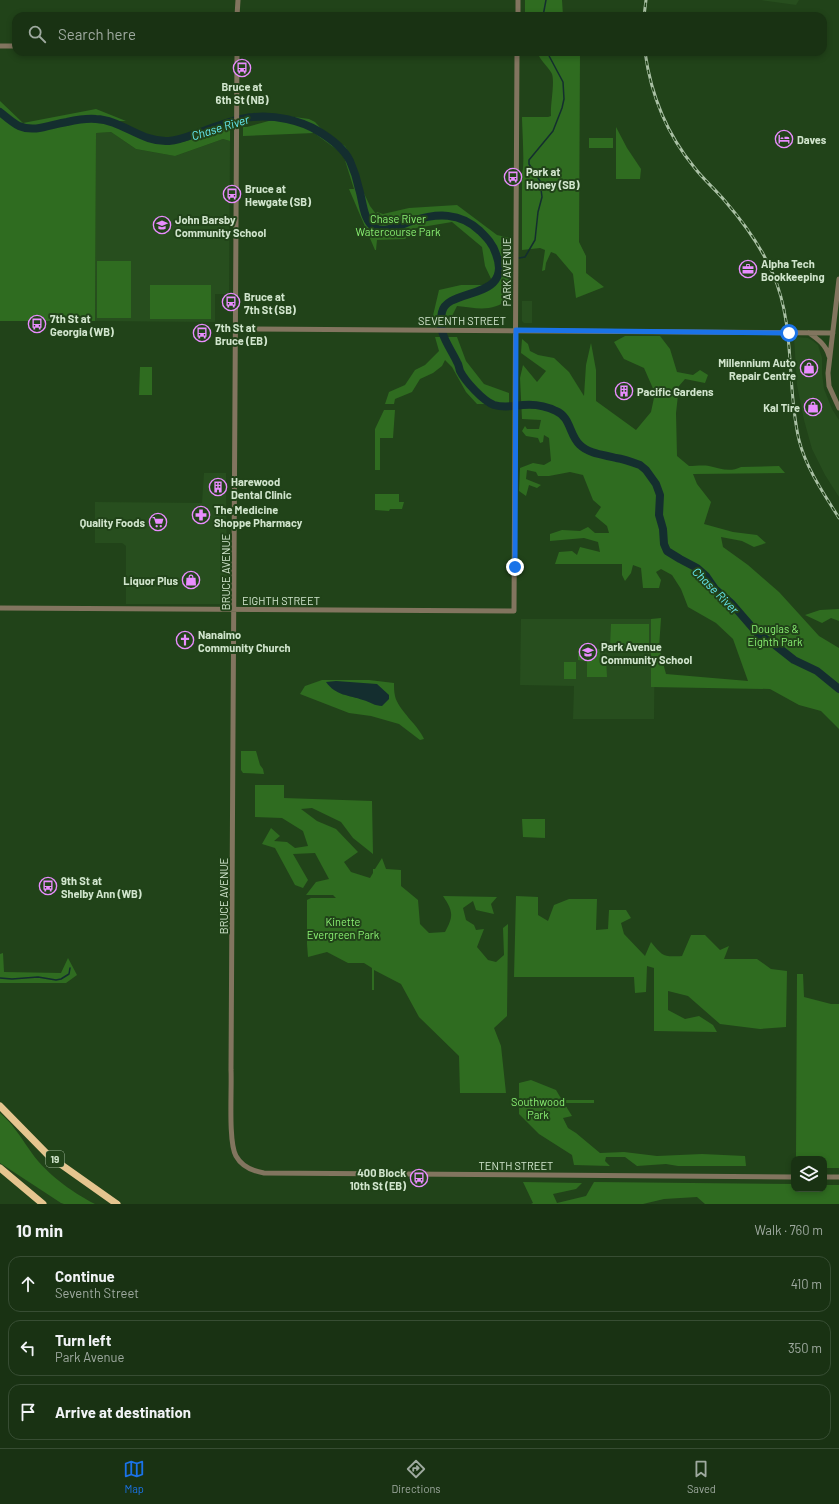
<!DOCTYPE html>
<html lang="en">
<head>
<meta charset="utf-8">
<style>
	:root { --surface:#193213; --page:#223a1c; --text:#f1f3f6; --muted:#9faaa0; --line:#374d33; --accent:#1a73e8 }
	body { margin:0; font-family:Barlow,sans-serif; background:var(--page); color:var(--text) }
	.controls { position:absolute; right:12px; bottom:12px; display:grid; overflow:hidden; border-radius:8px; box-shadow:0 2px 6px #0003 }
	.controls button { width:36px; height:36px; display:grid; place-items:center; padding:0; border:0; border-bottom:1px solid var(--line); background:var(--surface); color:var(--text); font:20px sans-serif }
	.stop { position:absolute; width:12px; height:12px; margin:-9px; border:3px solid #1a73e8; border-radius:50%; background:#fff }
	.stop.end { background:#1a73e8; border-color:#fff; box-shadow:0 1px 4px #0008 }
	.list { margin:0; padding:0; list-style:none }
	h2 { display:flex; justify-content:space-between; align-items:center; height:52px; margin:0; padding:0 16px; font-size:17px }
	h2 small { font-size:13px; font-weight:400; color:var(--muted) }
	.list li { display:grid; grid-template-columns:26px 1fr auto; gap:12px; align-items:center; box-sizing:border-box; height:56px; margin:0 8px 8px; padding:0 8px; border:1px solid var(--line); border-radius:12px }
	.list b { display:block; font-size:15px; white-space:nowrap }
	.list p { margin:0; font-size:13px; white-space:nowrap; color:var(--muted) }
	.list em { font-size:13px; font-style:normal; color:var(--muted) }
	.icon { flex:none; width:22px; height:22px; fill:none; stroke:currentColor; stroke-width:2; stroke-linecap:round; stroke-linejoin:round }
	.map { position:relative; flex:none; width:839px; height:1204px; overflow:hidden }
	.search { position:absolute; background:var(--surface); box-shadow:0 2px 6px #0003; left:12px; right:12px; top:12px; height:44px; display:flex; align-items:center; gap:10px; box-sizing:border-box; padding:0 14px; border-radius:12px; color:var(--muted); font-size:15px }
	.sheet { height:244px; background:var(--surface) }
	nav { display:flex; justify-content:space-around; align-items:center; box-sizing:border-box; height:56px; border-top:1px solid var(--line); background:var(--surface); font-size:11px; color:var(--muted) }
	nav a { display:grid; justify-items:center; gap:2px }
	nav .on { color:var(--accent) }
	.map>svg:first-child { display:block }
	.built { fill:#274e1e }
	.green { fill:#2f6c20 }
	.water { fill:#142e2f }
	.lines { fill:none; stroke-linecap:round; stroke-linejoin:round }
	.stream { stroke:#142e2f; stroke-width:1.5 }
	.river { stroke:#142e2f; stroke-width:8 }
	.tertiary { stroke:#82755f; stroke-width:5 }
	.motorway { stroke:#e5c58f; stroke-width:7 }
	.rail-casing { stroke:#a9c0a4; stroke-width:3 }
	.rail { stroke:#214319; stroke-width:1.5; stroke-dasharray:4.5; stroke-linecap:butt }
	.route { stroke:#1a73e8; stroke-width:5 }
	.labels { text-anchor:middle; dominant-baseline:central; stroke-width:4; stroke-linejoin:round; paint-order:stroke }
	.shield { fill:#214319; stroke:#9cb497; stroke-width:1 }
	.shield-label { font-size:10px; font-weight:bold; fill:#d1e5cd }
	.poi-label { font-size:11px; font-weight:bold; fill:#d1e5cd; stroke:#214319; text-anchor:start }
	.park-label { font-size:11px; fill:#8af173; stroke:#214319 }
	.street-label { font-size:11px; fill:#d1e5cd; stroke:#214319 }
	.water-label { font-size:12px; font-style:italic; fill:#65e7ee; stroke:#214319 }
</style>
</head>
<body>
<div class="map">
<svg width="839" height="1204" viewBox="0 0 839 1204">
	<rect width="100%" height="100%" fill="#214319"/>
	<path class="built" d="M761,0h38l-3,5z
		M111,132l25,17 39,7 48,-17 7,2 -1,153h-14v28l-120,-1 1,-188z
		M522,301h10v22h-8l-2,-2z
		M794,337l14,1 5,3 5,4 4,13v15l2,16 8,20 7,11v77l-14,-22 -13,-26 -8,-29 -7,-35z
		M204,473h22l1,131h-101v-58l-4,-3h-27v-41l107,1z
		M521,619h134l-1,100h-81l1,-33 -54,-1z"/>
	<path class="green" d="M525,0h37l1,16h-38z
		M526,52l54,1 -1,189 7,14v17l18,14 -28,11 -3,-24 -17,-20 -5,-2 -5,11 -1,7 -3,1 3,-21 -5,-2 -18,2v-77c3,-6 0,-46 0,-56h26l3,-1c-1,-11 4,-33 1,-42 -3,-6 -10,-12 -13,-18l-13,-2z
		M0,101l23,22 73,-14 30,12h-9c20,12 48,28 72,19 6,-3 11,-7 16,-9 8,-2 17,-2 25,-2v12l-7,-2 -48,17 -39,-7 -25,-17 -15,1 -1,188h-95z
		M287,116l22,3 6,3 14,15 16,9 8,14 9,29 8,17 6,8 1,-2 6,2 26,-6 48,-3 40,30 13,3v60c-18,15 -33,10 -53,8l-9,18h-17l8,-34 22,-5h33l-9,-19 -3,-19 -30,-25 -36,6 -11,11 -28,1 -1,10h-1l-26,-61h5l-11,-35 -29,-21 -71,3v-9h4z
		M616,127l11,21 14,21 -1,10h-24z
		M589,138h24v10h-24z
		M97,261h34v57h-34z
		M150,285h61v34h-61z
		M625,336h35l10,13 7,23 16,3 7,-5 8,5 -3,8 -20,-4 -6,7 -3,27 1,43 12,10c6,0 14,-1 20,0 11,2 20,7 32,1l38,-1 6,7 -92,1 4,10 14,18 -7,22 29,8 24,3 9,8 -12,4 -12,-6 -21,-4 2,10 25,18 31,27 40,44 20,12v81l-18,-18 -22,-6 -29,-16 -119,-2v-68l10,-1 -2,30 7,26 82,7 -15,-42 -17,-16 -28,-16 -7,-18 -9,-14 -11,-6 -5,3 5,8 -2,8h-16l-2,-20 -8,-3 -2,8 -6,8 -3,-6v-11h-67l4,-12 13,-1 5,4 3,-8 20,5 -2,-10 -14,-4 -34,3v-7l12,-4 18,1 8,-4 7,6h14l-2,-7 -12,-10 6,-9 -8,-7 -10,-25 -13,-3 -21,4h-11l-2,-4 -9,-2 -1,9 15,6 -4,3 -8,-3 -3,11 -7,-5 1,-23 13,-5 11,2 7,-4 -2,-23 -5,-3 -1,7 -3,1 -2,-5 -12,-2 -4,-5 3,-5 2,3h12l2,-9 -19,-1 -2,-41 3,-13 14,17 9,-11 -25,-18 1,-14 6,5 2,7 8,4 16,3 15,14 15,24 2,-31 5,-22 5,27v31l40,29 15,-18 4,-19 -11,-25 -20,-9 -10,-17z
		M435,337h22l9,24 18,23 25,9v11h-32l-11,-12 -14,-25 -7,-7 -3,6 -9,7 -13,6 -8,13 -17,7 -1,5h-9l4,-12 16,-7 10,-15 10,-5 14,-14z
		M140,367h12v28h-13z
		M384,410h11l-2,28h-13v32h-5v-41z
		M375,494h24v8h5l-2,7h-12l-1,2 -14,-1z
		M839,609v12l-8,-3 -9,5 -17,-8 15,-5z
		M611,624h38v24h-39z
		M588,649h12v7l6,1 1,20h-20v-16l-9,-1v-9z
		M564,662h12v17h-12z
		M322,680h47l25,3c0,4 0,9 1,13 3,14 24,30 29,43l-4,1 -21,-16 -28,-8 -22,-3 -49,-19 5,-8z
		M241,751h15l4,14 3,4 1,5 -21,-1 -2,-3z
		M255,785h29v13l88,3 1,53 -20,-16 -12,-16 -29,-14 -11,1 16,12 19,8 22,23 -14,10 7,10 19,6 3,-5v-4h2l7,-11 4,11 15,1v16l17,14 2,24 9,9 16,-1c9,-16 8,-21 -2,-36l54,1 -6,7 3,10 -18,-4 -3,-9 -10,7 3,12 8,5 2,5 8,-1 -7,18 11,13 8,2 8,-7 -1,-27 5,-4 -1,92 -13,12 7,18 5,47h-46l-1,-37 -40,-39 -18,-33 -27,-14v20h-2v-22l-8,-5h-16l-21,-11 -19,5 -1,-13v-44l4,-2h25l-3,-3h-27l10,-13 13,-3 -14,-26 -22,1 15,26 -5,8 -8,-3 -20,-37 -13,-4 9,-16 9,8 -6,5 13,1 8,6 13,-2 -5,-15 -21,-13 -27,-1z
		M522,819h23v19l-22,-1z
		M516,896l22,1v18l10,6 6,-16 15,-6h28l-1,31 12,-1 1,-19h17l5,8 -10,5 3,11 21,22 6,-14c12,15 13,15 31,14l9,-21h14l15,15 9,-4 -5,13h33l14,10 16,2 -1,56 -26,2 -40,-5 -32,-28 -20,-5v19l17,9 14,-3 14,9 4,7 -63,-1v-63l-7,-2 -1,26 -11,1 -1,-16h-120z
		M3,953l1,19 57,1 7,-15 9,17 -11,8h-66v-29z
		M797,974h6l1,23 27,7h8v164h-15v-9h-28z
		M531,1080l25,10 6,10h32v3h-30l8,13 -9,2 5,10 8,5 24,20 24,-1 33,4 45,-2 43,2 1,10h-68l-12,-2 -29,2 -12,-9h-19l-1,4 5,5 -36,-1 -2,-10 -33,-21 -20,-20v-31z
		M0,1113c12,10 20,23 29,36 14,22 42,43 66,55h-31l-3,-1 -61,-40z
		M523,1182l59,1 -6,6 -23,5 4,9 29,-7 8,-14 200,2v5h30v-4h15v19h-134l-8,-7 -33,2 -21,5h-112l2,-1z"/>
	<path class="water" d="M336,681l41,3 12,11v4l-7,7c-7,0 -12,-4 -19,-6 -14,-5 -27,-4 -37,-18z"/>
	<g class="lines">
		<path class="stream" d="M543,16l3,-16
			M519,258l6,-1 10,-17 3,-28 4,-15 -2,-16 -11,-17v-4l24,-29 9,-23 2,-9 -1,-17 -16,-30
			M498,260h12
			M0,978l12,1 26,-2 18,3 5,-1 8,-5 1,-6"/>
		<path class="river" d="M0,112c6,5 13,11 19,14 16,7 33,-2 48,-4 9,-2 19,-4 29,-3 26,1 46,24 73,22 13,-1 25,-7 37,-11 15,-5 31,-12 47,-13 22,-2 47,3 65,14 12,7 26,18 32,30 4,9 7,18 9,28 4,12 4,32 16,39 10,6 27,-4 37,-7 25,-8 48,-9 68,10 7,7 13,13 16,23 18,47 -49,33 -54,58 -5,21 7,33 15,50 2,3 2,6 3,9 5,10 23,30 34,34 10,3 19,1 29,0 11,-1 23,1 33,6 15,6 13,24 24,34 9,9 25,10 36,13 8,1 16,4 24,7l6,5 10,14 4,11 -1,20 4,14 1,15 3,7 13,8 17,9 9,8 9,13 17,15 26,30 17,11 19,15 23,11 22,18"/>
		<path class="tertiary" d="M237,16l1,-16
			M518,16v-16
			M0,46h16
			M237,52l-6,1018c1,18 -3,72 5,86 6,11 16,15 28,17l530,4
			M839,279l-11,94 1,13 10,22
			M236,329l597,4
			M809,333c9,6 17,12 20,23
			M0,608l514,3 3,-559
			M824,1177h15"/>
		<path class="motorway" d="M0,1106l49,50 68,48
			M0,1168l43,36"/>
		<defs>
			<path id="rail" d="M644,16l2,-16
				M645,52c6,43 21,81 49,115 9,12 21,22 31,34 19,22 36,45 48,73 23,53 13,111 26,166 7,28 25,54 40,78"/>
		</defs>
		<use href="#rail" class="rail-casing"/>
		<use href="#rail" class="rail"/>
	</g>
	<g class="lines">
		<path class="route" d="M515,567l1,-237 273,3"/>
	</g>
	<defs>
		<symbol id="bus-ring" viewBox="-11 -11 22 22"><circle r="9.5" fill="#214319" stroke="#e98dfe" stroke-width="1.5"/><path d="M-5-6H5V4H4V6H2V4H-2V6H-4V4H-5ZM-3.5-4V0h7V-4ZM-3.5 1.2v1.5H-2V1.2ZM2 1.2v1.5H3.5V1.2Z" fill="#e98dfe"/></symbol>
		<symbol id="hotel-ring" viewBox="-11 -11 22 22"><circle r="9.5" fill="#214319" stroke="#e98dfe" stroke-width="1.5"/><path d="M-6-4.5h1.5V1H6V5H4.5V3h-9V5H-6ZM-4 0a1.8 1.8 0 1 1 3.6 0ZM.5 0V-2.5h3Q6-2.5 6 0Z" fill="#e98dfe"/></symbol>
		<symbol id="school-ring" viewBox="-11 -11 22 22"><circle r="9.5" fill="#214319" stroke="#e98dfe" stroke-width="1.5"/><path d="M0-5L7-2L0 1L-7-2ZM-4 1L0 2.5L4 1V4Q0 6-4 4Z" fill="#e98dfe"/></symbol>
		<symbol id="office-ring" viewBox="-11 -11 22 22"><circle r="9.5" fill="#214319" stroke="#e98dfe" stroke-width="1.5"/><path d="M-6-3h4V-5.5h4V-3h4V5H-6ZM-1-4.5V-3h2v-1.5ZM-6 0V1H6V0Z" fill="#e98dfe"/></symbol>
		<symbol id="shop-ring" viewBox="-11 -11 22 22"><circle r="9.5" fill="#214319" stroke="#e98dfe" stroke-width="1.5"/><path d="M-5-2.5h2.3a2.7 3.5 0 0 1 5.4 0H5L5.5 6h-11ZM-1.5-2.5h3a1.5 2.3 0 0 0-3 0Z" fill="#e98dfe"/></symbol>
		<symbol id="building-ring" viewBox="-11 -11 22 22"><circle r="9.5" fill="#214319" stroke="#e98dfe" stroke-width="1.5"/><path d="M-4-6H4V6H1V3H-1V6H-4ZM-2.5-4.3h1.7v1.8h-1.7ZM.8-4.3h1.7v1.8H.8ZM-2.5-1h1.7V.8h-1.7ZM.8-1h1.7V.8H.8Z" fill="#e98dfe"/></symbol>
		<symbol id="pharmacy-ring" viewBox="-11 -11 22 22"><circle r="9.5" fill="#214319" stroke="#e98dfe" stroke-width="1.5"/><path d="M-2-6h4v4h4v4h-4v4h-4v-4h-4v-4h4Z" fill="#e98dfe"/></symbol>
		<symbol id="supermarket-ring" viewBox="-11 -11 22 22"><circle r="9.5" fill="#214319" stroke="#e98dfe" stroke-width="1.5"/><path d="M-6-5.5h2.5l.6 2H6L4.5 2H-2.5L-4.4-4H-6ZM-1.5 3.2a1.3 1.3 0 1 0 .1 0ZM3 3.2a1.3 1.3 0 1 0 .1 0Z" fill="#e98dfe"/></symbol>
		<symbol id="church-ring" viewBox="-11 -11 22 22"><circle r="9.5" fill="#214319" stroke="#e98dfe" stroke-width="1.5"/><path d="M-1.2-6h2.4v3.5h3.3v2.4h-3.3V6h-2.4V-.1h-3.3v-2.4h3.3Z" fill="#e98dfe"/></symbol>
	</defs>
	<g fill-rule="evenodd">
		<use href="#bus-ring" x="232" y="58" width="20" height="20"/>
		<use href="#hotel-ring" x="774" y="129" width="20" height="20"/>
		<use href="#bus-ring" x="503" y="167" width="20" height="20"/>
		<use href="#bus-ring" x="222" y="184" width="20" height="20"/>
		<use href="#school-ring" x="152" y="215" width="20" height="20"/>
		<use href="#office-ring" x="738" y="259" width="20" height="20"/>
		<use href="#bus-ring" x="221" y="292" width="20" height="20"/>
		<use href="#bus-ring" x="27" y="314" width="20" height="20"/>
		<use href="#bus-ring" x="192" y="323" width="20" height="20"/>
		<use href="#shop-ring" x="799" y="358" width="20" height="20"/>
		<use href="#building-ring" x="614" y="381" width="20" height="20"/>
		<use href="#shop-ring" x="803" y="397" width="20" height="20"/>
		<use href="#building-ring" x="208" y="477" width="20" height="20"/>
		<use href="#pharmacy-ring" x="191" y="505" width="20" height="20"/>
		<use href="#supermarket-ring" x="148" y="512" width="20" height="20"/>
		<use href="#shop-ring" x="181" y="570" width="20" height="20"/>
		<use href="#church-ring" x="175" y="630" width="20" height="20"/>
		<use href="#school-ring" x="578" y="642" width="20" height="20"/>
		<use href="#bus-ring" x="38" y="876" width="20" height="20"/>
		<use href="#bus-ring" x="409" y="1168" width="20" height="20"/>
	</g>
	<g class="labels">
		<rect class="shield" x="46" y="1151" width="18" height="16" rx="3"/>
		<g class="shield-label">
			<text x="55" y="1159">19</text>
		</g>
		<g class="poi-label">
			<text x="242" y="86" text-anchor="middle">Bruce at<tspan x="242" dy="13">6th St (NB)</tspan></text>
			<text x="797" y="139">Daves</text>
			<text x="526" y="171">Park at<tspan x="526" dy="13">Honey (SB)</tspan></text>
			<text x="245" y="188">Bruce at<tspan x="245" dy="13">Hewgate (SB)</tspan></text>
			<text x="175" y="219">John Barsby<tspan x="175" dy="13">Community School</tspan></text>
			<text x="761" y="263">Alpha Tech<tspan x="761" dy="13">Bookkeeping</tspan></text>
			<text x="244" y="296">Bruce at<tspan x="244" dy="13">7th St (SB)</tspan></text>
			<text x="50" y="318">7th St at<tspan x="50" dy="13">Georgia (WB)</tspan></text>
			<text x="215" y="327">7th St at<tspan x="215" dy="13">Bruce (EB)</tspan></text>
			<text x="796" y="362" text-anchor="end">Millennium Auto<tspan x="796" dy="13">Repair Centre</tspan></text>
			<text x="637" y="391">Pacific Gardens</text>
			<text x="800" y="407" text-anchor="end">Kal Tire</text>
			<text x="231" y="481">Harewood<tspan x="231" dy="13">Dental Clinic</tspan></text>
			<text x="214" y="509">The Medicine<tspan x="214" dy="13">Shoppe Pharmacy</tspan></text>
			<text x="145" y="522" text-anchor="end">Quality Foods</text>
			<text x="178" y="580" text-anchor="end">Liquor Plus</text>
			<text x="198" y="634">Nanaimo<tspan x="198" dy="13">Community Church</tspan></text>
			<text x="601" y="646">Park Avenue<tspan x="601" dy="13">Community School</tspan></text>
			<text x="61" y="880">9th St at<tspan x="61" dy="13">Shelby Ann (WB)</tspan></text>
			<text x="406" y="1172" text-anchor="end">400 Block<tspan x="406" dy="13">10th St (EB)</tspan></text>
		</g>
		<g class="park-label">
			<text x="398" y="218">Chase River<tspan x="398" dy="13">Watercourse Park</tspan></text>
			<text x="775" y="628">Douglas &amp;<tspan x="775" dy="13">Eighth Park</tspan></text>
			<text x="343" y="921">Kinette<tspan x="343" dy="13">Evergreen Park</tspan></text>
			<text x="538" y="1101">Southwood<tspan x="538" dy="13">Park</tspan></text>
		</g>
		<g class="street-label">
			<text transform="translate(506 272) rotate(-90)">PARK AVENUE</text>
			<text x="462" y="320">SEVENTH STREET</text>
			<text transform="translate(225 572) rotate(-90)">BRUCE AVENUE</text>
			<text x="281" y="600">EIGHTH STREET</text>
			<text transform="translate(223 896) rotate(-90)">BRUCE AVENUE</text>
			<text x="516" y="1165">TENTH STREET</text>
		</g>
		<g class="water-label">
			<text transform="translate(220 127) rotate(-17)">Chase River</text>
			<text transform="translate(716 590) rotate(45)">Chase River</text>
		</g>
	</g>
</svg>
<div class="controls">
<button><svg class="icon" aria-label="layers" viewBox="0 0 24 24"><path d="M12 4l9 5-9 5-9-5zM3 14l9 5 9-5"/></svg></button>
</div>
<div class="stop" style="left:789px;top:333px"></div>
<div class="stop end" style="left:515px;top:567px"></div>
<div class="search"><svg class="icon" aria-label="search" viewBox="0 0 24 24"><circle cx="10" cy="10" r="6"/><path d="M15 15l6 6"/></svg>Search here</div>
</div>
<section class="sheet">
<h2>10 min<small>Walk · 760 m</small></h2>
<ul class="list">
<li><svg class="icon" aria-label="ahead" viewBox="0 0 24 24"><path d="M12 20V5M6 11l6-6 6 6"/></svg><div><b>Continue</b><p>Seventh Street</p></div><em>410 m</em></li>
<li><svg class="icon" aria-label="left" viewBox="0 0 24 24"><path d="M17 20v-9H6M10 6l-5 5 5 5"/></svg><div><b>Turn left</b><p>Park Avenue</p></div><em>350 m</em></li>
<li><svg class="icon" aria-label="arrive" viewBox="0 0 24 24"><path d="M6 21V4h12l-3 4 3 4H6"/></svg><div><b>Arrive at destination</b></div></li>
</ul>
</section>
<nav>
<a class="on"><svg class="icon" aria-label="map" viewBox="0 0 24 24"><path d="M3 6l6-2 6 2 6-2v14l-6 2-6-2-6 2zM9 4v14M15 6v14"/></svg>Map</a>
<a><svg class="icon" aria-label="directions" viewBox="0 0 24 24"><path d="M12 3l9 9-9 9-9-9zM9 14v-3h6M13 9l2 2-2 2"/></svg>Directions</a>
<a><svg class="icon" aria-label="saved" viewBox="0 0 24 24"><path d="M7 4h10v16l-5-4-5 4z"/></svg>Saved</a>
</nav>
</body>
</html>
